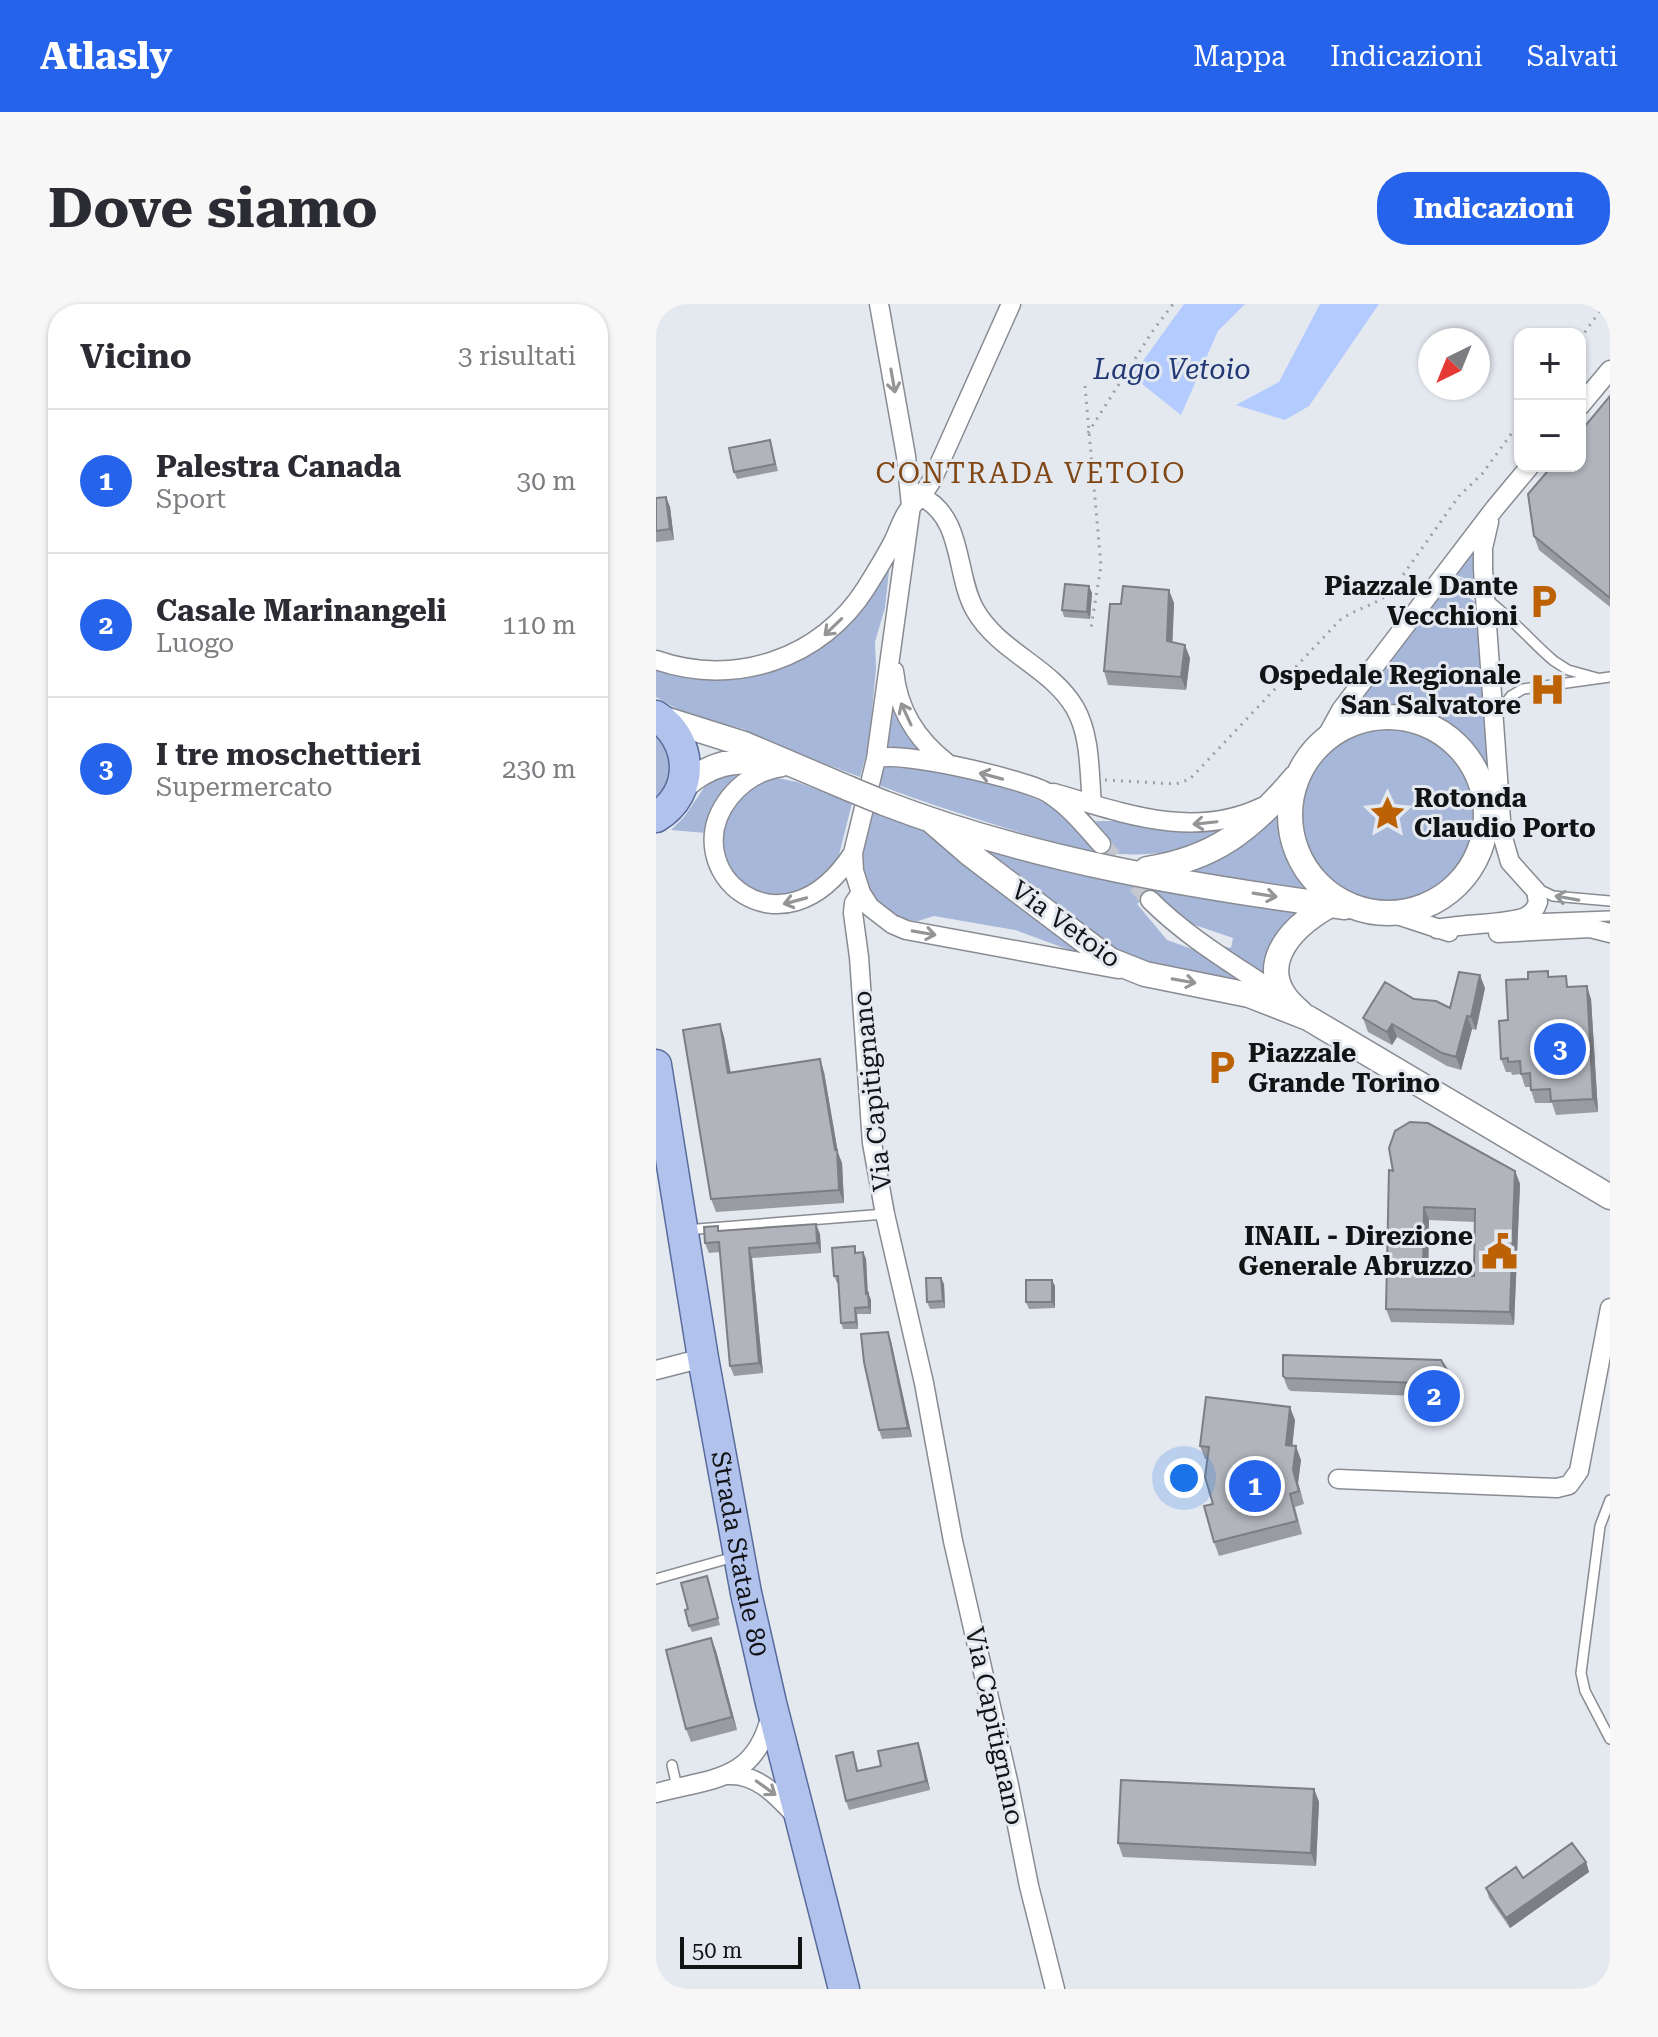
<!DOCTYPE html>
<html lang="it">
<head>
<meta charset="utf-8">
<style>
	:root { --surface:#fff; --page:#f7f7f7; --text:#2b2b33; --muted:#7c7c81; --line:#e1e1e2; --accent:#2563eb }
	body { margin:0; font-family:"Roboto Serif",serif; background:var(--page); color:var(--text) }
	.controls { position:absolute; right:24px; top:24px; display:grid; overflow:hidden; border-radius:16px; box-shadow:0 2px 6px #0004 }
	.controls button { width:72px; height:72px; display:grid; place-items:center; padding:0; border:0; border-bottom:2px solid var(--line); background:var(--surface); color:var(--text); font:40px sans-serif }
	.compass { position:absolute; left:762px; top:24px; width:72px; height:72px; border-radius:50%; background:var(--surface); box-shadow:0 2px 6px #0004; rotate:223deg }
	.scale { position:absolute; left:24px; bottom:20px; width:122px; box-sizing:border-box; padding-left:8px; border:4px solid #121315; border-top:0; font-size:22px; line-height:28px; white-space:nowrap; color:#121315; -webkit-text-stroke:6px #e4e8ef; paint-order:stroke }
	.you { position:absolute; left:528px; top:1174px; width:28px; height:28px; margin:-20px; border:6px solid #fff; border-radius:50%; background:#1a73e8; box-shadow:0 0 0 12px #1a73e833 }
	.badge { display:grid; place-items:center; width:52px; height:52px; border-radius:50%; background:var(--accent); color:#fff; font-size:26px; font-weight:700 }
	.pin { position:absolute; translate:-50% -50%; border:4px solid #fff; box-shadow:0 2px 8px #0006 }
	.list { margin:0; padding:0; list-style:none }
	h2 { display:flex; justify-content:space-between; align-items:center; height:104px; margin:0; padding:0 32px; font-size:34px }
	h2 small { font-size:26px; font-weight:400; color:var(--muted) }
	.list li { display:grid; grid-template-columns:52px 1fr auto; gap:24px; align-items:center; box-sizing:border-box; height:144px; padding:0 32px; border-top:2px solid var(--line) }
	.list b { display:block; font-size:30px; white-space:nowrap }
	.list p { margin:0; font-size:26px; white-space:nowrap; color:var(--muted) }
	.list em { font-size:26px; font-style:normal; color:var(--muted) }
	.map { position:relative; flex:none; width:954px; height:1685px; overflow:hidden; border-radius:32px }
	header { display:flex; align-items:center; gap:48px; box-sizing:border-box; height:112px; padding:0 40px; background:var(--accent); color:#fff }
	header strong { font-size:38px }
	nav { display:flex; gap:44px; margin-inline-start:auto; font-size:28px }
	.intro { display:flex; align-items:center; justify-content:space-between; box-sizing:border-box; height:192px; padding:0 48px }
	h1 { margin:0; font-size:56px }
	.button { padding:20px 36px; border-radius:32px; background:var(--accent); color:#fff; font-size:28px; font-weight:700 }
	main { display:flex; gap:48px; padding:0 48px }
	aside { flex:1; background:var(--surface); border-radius:32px; box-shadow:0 2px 6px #0004 }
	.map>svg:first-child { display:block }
	.green { fill:#a7b7d9 }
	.water { fill:#b4cbff }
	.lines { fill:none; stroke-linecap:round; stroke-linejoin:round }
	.minor-tunnel { stroke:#c4c8ce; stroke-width:18; stroke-dasharray:18 9; stroke-linecap:butt }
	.service-casing { stroke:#888b92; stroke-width:12 }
	.minor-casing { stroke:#888b92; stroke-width:21 }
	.tertiary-casing { stroke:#888b92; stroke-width:27 }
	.primary-casing { stroke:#586b9a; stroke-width:33 }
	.path { stroke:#9c9fa4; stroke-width:3; stroke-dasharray:2 6; stroke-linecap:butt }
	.service { stroke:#fff; stroke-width:9 }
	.minor { stroke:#fff; stroke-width:18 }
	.tertiary { stroke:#fff; stroke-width:24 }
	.primary { stroke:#b1c3ed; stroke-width:30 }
	.tertiary-bridge-casing { stroke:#888b92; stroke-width:27; stroke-linecap:butt }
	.tertiary-bridge { stroke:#fff; stroke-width:24 }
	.wall { fill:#989ba1; fill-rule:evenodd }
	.shaded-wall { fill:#7c7e83 }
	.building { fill:#b1b4bb; stroke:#7c7e83; stroke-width:2; fill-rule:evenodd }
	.oneway { stroke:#949596 }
	.labels { text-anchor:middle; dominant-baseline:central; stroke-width:6; stroke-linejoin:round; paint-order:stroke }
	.poi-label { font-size:26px; font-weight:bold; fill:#121315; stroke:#e4e8ef; text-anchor:end }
	.street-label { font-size:26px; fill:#121315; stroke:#e4e8ef }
	.water-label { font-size:28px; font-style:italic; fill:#213874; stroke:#e4e8ef }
	.neighbourhood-label { font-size:28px; letter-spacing:2px; fill:#804614; stroke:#e4e8ef }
</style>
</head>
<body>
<header>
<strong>Atlasly</strong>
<nav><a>Mappa</a><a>Indicazioni</a><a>Salvati</a></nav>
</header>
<div class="intro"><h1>Dove siamo</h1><a class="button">Indicazioni</a></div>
<main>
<aside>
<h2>Vicino<small>3 risultati</small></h2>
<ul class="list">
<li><span class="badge">1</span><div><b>Palestra Canada</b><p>Sport</p></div><em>30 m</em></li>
<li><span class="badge">2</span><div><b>Casale Marinangeli</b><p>Luogo</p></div><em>110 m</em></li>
<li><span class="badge">3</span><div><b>I tre moschettieri</b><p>Supermercato</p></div><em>230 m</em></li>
</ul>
</aside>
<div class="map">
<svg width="954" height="1685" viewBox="0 0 954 1685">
	<rect width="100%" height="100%" fill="#e4e8ef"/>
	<path class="green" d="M820,238l1,45 -15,-10 -11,-3z
		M231,264l2,3 -4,37 -10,34 1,26 -7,77 -9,32 -108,-41 -8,-7 -53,-12 -35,-20v-29c62,17 128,12 180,-31 21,-19 36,-45 51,-69z
		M791,285l12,2 19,13 12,172c-37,-60 -75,-81 -145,-60l94,-125z
		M236,399l6,16 23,32 -36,-5z
		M644 511a89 89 0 1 1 178 0a89 89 0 1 1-178 0Z
		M0,428l13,17 2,32 -15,22z
		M227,462c49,2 131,16 173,44 14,9 24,23 34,35l16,-11 -11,-13h141c-70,54 -149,32 -227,8 -45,-14 -89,-28 -133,-45z
		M85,469c-22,16 -31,35 -35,60l-35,-3 13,-13 24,-35 12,-8z
		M117,473l24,5 55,21 -14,56 -18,21 -24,14 -32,1 -22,-8 -14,-16 -7,-24 6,-37 25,-28z
		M625,497c-1,36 7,62 31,88l-133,-19z
		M215,505l62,24 165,125 -15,-3 -68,-25 -81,-14 -16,5 -13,-1 -25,-14 -14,-17 -7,-33z
		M317,540l110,31 215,38 -1,2 -35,59 -37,-25 1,-2 5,1 2,-10 -47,-16 1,-4 -12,-4 -23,-22 -15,12 30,36 36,13 47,30 -115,-20z"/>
	<path class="water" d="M528,0h61l-27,27 -37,84 -49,-39z
		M664,0h59l-70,102 -24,14 -49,-15 43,-23z"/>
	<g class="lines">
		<path class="minor-tunnel" d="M445,540l49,56"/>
		<defs>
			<path id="service" d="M785,278c41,-3 81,53 113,79l14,9 29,8
				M841,409l14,-17 12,-7 87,-12
				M880,584l17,8 57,5
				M873,615l81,-3
				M29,926l200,-16
				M954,1196l-10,26 -19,147 4,18 25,48
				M0,1275l78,-22
				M16,1461l5,22"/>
			<path id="minor" d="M223,0l27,152 5,50 -35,253 -23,94 1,18 7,22 9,14 22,17 14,6 212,39
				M924,102l30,-36
				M266,193c42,21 33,78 53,113 24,42 76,57 100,98 16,28 14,65 17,96
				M833,218l-6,26v21l19,265
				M0,356c79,28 166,-2 210,-72 10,-16 20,-32 28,-48 5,-10 9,-25 17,-33 9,-11 15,-15 22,-29l78,-174
				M238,367c4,39 22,68 53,92
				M668,437l17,-31 154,-202 35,-42
				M220,455c19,-10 152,21 172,34 21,13 37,33 53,51
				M126,463c-21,3 -39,14 -52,30 -58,73 52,167 123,56
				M398,489c69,20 139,47 208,14
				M829,529l9,-30
				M205,589l-7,10 -1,10 6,44 13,186 13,71 39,169 29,158 56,244 20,101 26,103
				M494,596c41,41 89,67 136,100
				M735,609l58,19
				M781,625c22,-5 76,-5 90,-13 6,-3 9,-8 11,-14l-2,-11 -26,-29 -11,-38 -15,-30
				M842,629l92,-5 20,5
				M0,1066l47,-12
				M682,1175l219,9 12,-3 10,-14 31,-163
				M72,1471c29,-2 49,21 68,41
				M0,1489c55,-15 98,-11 114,-75"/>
			<path id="tertiary" d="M2,413l86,27 106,45
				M634 511a98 98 0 1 1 196 0a98 98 0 1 1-196 0Z
				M26,484c27,-25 52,-30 89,-25
				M228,499c148,57 304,83 461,104
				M277,518l37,32 140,106 35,14 104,21 59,23 302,179
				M491,565c67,-10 105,-40 148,-91
				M644,708c-50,-40 -13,-83 30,-107"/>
			<g id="primary">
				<path d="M0,412c37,24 40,77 0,101"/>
				<path id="s1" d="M0,761l47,293 43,235 25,110 73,286"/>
			</g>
		</defs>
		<use href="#service" class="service-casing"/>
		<use href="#minor" class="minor-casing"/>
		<use href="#tertiary" class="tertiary-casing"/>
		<use href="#primary" class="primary-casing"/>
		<path class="path" d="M924,35l25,-35
			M429,82l16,180 -10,62
			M432,129l64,-101 21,-28
			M449,476l71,4 14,-5 150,-159c17,-12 36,-15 51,-28l68,-96 23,-22 38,-52"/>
		<use href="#service" class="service"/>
		<use href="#minor" class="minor"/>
		<use href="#tertiary" class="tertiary"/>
		<use href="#primary" class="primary"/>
		<defs>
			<path id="tertiary-bridge" d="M194,485l34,14"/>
		</defs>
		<use href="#tertiary-bridge" class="tertiary-bridge-casing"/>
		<use href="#tertiary-bridge" class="tertiary-bridge"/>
	</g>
	<path class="wall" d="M954,92v211l-71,-57 -5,-14z
		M114,136l8,31 -41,8 -3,-7z
		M10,193l4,10 4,33 -18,2v-44z
		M436,289l-2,26 -26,-2 -2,-7z
		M518,299l-2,39 18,16 -4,32 -78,-5 -4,-14z
		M894,673l41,22 7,113 -42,3 -4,-12h-17l-5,-16h-5l-4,-13 -9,1 -1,-3h-5l-5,-13 7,-39z
		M829,684l-9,42 -4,-1 -11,41 -14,-4 -50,-29 -5,8 -24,-13 -5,-14 51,-19 36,9z
		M64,720l4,13 7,36 93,-1 14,81 4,10 2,40 -128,9 -5,-13z
		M737,867h122l5,13 -6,141 -123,-3 -5,-13zM773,916l46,2 -1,54 -46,-1z
		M64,927l100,3 1,19 -69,5 11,115 -29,3 -4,-10 -10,-114 -11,1 -4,-10z
		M207,948l3,7 2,34 3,7v14h-14l1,15h-15l-2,-6 -3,-40h-1l-3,-7 23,-23z
		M285,974l3,6 1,24 -15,1 -3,-7z
		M399,982v22l-26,1 -3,-7z
		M235,1037l21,96 -30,2 -3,-9z
		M627,1072l170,4 5,13h-12v4h-7v26h-18l-5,-13 1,-14 -126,-5 -3,-2z
		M639,1116l-3,26 9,14 -3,23 6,21 -9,3 7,27 -83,22 -5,-14 -1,-38 -6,-45h-2l-5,-13z
		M51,1272l13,49 -28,7 -3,-6 -1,-17z
		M55,1334l5,13 21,79 -46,12 -5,-13z
		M262,1439l3,8 9,39 -81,20 -3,-9 10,-40 2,10 23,-5z
		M658,1485l5,13 -3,64 -193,-9 -5,-14z
		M930,1558l3,10 -79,56 -21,-30 -3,-10z"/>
	<path class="shaded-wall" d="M10,193l4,10 4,33 -4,-11z
		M433,282l3,7 -2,26 -3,-7z
		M513,286l5,13 -2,51 -5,-13z
		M529,341l5,13 -4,32 -5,-13z
		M824,671l5,13 -9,42 -5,-13z
		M931,682l4,13 7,113 -5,-13z
		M811,712l5,13 -11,41 -5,-13z
		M64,720l4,13 9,50 -5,-14z
		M736,720l5,13 -5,8 -5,-13z
		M164,755l4,13 14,81 4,10 2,40 -5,-13 -4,-40z
		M859,867l5,13 -6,141 -4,-13z
		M768,903l5,13 -1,68 -5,-13z
		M160,920l4,10 1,19 -4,-10z
		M93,944l3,10 11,115 -4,-10z
		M207,948l3,7 2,41 -2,-6z
		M285,974l3,6 1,24 -2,-7z
		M396,976l3,6v22l-3,-6z
		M212,989l3,7v14l-2,-7z
		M199,1004l2,6 1,15 -2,-7z
		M232,1028l3,9 21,96 -4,-9z
		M778,1079l5,14v26l-5,-13z
		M634,1103l5,13 -4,38 -5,-13z
		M640,1142l5,14 -3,23 6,21 -11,-34z
		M55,1334l5,13 21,79 -5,-13z
		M262,1439l3,8 9,39 -4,-9z
		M658,1485l5,13 -3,64 -5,-13z
		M930,1558l3,10 -79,56 -4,-10z"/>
	<path class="building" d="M954,92v202l-76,-62 -6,-42 24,-28h28v-34z
		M114,136l5,24 -41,8 -5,-24z
		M10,193l4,32 -14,2v-33z
		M409,280l24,2 -2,26 -25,-2z
		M467,282l46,4 -2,51 18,4 -4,32 -77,-6 6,-67h11z
		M892,667v6l18,-1 1,11 20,-1 6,113 -42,2 -1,-12 -19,1 -1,-17 -9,1 -1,-13 -12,1v-4l-7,1 -2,-38 9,-1 -2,-40 22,-1v-7z
		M803,668l21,3 -9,42 -4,-1 -11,41 -14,-4 -50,-29 -5,8 -24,-14 22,-36 29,17 22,2 14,7z
		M64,720l8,49 92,-14 15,91h2l2,40 -128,9 -28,-169z
		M754,818l18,1 87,48 -5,141 -124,-3 3,-139 4,1 -4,-23 6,-17zM768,903l51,2 -1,67 -51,-1z
		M160,920l1,19 -68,5 10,115 -29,3 -11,-124 -14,1 -1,-16 14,-1v5z
		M199,942v7l8,-1 3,42 2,-1 1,14 -14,1 1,14 -15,1 -3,-47h-4l-2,-28z
		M270,974h15l2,23 -16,1z
		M370,976h26v22h-26z
		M232,1028l20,96 -29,2 -15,-68 -3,-28z
		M627,1051l158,5 12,20h-12v3h-7v27h-18l1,-27 -131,-5 -3,-2z
		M550,1093l84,10 -4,38 10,1 -3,24 6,21 -9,3 7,27 -83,21 -10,-36 9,-2 -8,-27 4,-30 -9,-1z
		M51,1272l11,42 -29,8 -4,-16 3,-1 -7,-26z
		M55,1334l21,79 -46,12 -20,-79z
		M262,1439l8,38 -80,20 -10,-45 17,-4 4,19 24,-5 -3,-15z
		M465,1476l193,9 -3,64 -193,-10z
		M916,1539l14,19 -80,56 -20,-30 30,-21 7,11z"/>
	<defs><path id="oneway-shaft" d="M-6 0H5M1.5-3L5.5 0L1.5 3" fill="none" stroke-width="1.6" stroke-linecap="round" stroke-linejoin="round" transform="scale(2)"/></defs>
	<g class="oneway">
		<use href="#oneway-shaft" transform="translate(237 77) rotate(80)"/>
		<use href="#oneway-shaft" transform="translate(177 323) rotate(136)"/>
		<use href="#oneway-shaft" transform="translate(250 410) rotate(-115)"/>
		<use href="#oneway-shaft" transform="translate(335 472) rotate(-165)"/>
		<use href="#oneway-shaft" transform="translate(549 519) rotate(174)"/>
		<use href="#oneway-shaft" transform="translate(609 591) rotate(9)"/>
		<use href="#oneway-shaft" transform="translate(911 594) rotate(-170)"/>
		<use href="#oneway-shaft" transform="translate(139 597) rotate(165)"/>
		<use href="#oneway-shaft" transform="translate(268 629) rotate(10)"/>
		<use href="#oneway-shaft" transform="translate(528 677) rotate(10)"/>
		<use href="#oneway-shaft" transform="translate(110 1484) rotate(36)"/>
	</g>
	<defs>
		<symbol id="parking-bare" viewBox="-9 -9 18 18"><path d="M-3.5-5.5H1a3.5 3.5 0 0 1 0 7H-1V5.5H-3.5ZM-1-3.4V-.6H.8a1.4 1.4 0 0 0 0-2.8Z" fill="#bc6204" stroke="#e4e8ef" stroke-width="2.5" paint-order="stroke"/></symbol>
		<symbol id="hospital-bare" viewBox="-9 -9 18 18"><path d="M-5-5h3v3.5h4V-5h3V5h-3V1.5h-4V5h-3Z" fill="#bc6204" stroke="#e4e8ef" stroke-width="2.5" paint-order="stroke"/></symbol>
		<symbol id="sight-bare" viewBox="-9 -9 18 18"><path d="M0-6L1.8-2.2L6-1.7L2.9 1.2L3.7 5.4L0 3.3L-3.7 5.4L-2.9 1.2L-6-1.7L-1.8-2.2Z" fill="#bc6204" stroke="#e4e8ef" stroke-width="2.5" paint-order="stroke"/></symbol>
		<symbol id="civic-bare" viewBox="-9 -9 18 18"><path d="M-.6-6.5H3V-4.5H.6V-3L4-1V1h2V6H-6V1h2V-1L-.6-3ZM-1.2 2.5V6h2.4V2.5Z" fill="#bc6204" stroke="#e4e8ef" stroke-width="2.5" paint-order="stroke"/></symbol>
	</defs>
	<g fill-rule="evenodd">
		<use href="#parking-bare" x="862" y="272" width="51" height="51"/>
		<use href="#hospital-bare" x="866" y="360" width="51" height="51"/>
		<use href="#sight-bare" x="706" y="484" width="51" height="51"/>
		<use href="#parking-bare" x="540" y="738" width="51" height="51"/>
		<use href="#civic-bare" x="818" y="922" width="51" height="51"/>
	</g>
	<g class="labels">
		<g class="poi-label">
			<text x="862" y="282">Piazzale Dante<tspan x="862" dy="30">Vecchioni</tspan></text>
			<text x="865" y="371">Ospedale Regionale<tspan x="865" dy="30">San Salvatore</tspan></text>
			<text x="758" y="494" text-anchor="start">Rotonda<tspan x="758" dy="30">Claudio Porto</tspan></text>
			<text x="592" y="749" text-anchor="start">Piazzale<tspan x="592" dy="30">Grande Torino</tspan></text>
			<text x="817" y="932">INAIL - Direzione<tspan x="817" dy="30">Generale Abruzzo</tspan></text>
		</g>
		<g class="street-label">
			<text transform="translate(410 620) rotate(36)">Via Vetoio</text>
			<text transform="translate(216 787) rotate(-96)">Via Capitignano</text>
			<text stroke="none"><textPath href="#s1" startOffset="496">Strada Statale 80</textPath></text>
			<text transform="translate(339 1422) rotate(78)">Via Capitignano</text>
		</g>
		<g class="water-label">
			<text x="516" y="65">Lago Vetoio</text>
		</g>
		<g class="neighbourhood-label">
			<text x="375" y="169">CONTRADA VETOIO</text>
		</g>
	</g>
</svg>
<div class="controls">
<button>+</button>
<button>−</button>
</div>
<svg class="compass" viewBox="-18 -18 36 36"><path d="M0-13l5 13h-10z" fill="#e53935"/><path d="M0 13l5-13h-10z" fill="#7c7c81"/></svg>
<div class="scale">50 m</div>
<div class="you"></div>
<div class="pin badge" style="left:599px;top:1182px">1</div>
<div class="pin badge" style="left:778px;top:1092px">2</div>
<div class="pin badge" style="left:904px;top:745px">3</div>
</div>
</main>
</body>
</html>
